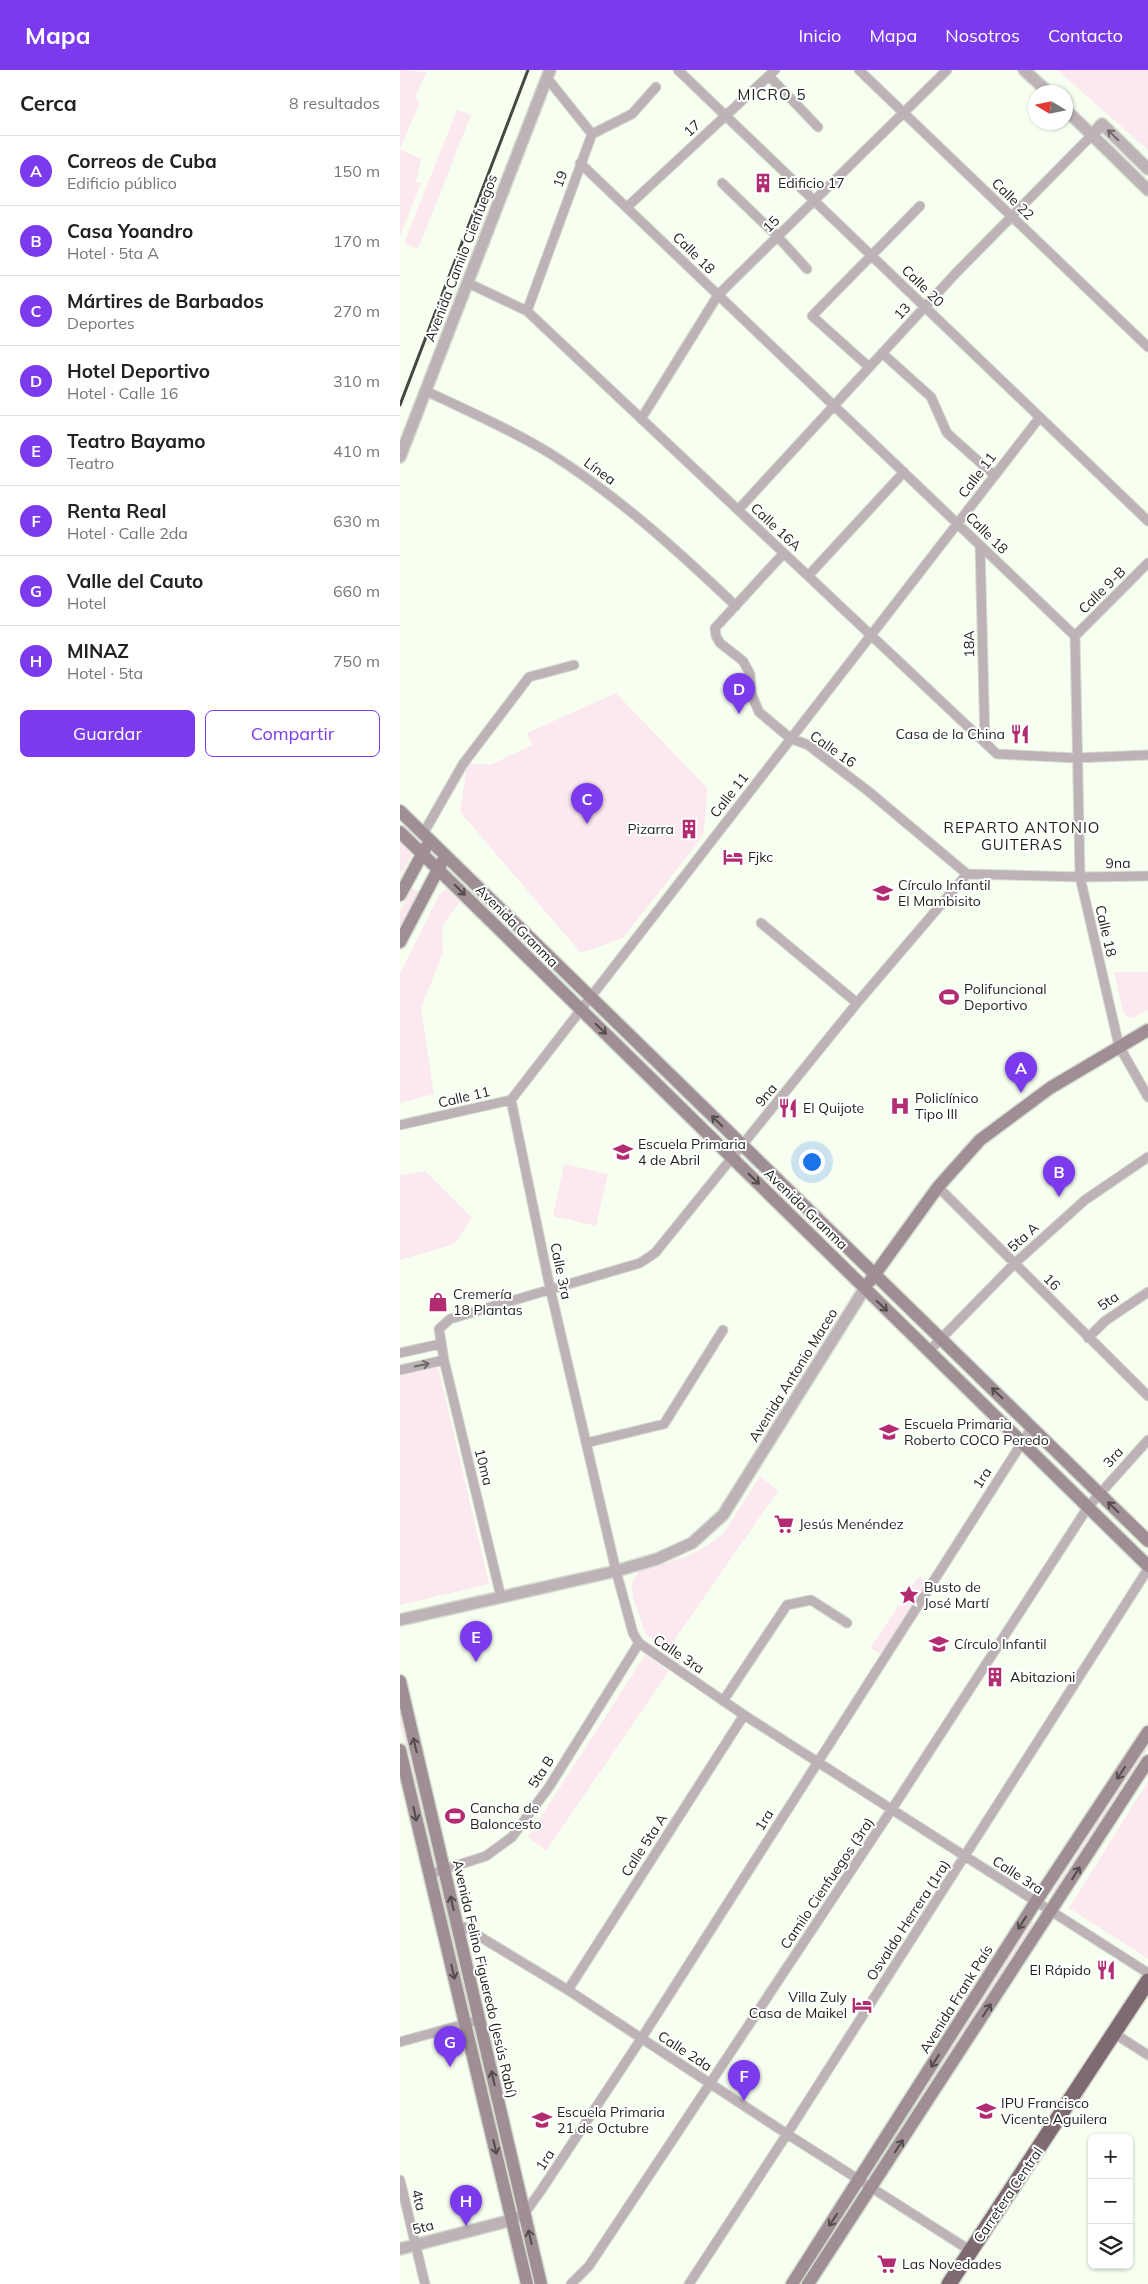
<!DOCTYPE html>
<html lang="es">
<head>
<meta charset="utf-8">
<style>
	:root { --surface:#fff; --page:#f6f6f6; --text:#222; --muted:#767676; --line:#e0e0e0; --accent:#7c3aed }
	body { margin:0; font-family:Mulish,sans-serif; background:var(--page); color:var(--text) }
	.controls { position:absolute; right:15px; bottom:15px; display:grid; overflow:hidden; border-radius:8px; box-shadow:0 1px 4px #0004 }
	.controls button { width:45px; height:45px; display:grid; place-items:center; padding:0; border:0; border-bottom:1px solid var(--line); background:var(--surface); color:var(--text); font:25px sans-serif }
	.compass { position:absolute; left:628px; top:15px; width:45px; height:45px; border-radius:50%; background:var(--surface); box-shadow:0 1px 4px #0004; rotate:280deg }
	.you { position:absolute; left:411px; top:1091px; width:18px; height:18px; margin:-12px; border:4px solid #fff; border-radius:50%; background:#1a73e8; box-shadow:0 0 0 8px #1a73e833 }
	.badge { display:grid; place-items:center; width:32px; height:32px; border-radius:50%; background:var(--accent); color:#fff; font-size:16px; font-weight:700 }
	.pin { position:absolute; translate:-50% -41px; filter:drop-shadow(0 1px 2px #0008) }
	.pin::after { content:''; position:absolute; top:26px; width:18px; height:15px; background:inherit; clip-path:polygon(0 0,100% 0,50% 100%) }
	.list { margin:0; padding:0; list-style:none }
	h2 { display:flex; justify-content:space-between; align-items:center; height:65px; margin:0; padding:0 20px; font-size:21px }
	h2 small { font-size:16px; font-weight:400; color:var(--muted) }
	.list li { display:grid; grid-template-columns:32px 1fr auto; gap:15px; align-items:center; box-sizing:border-box; height:70px; padding:0 20px; border-top:1px solid var(--line) }
	.list b { display:block; font-size:19px; white-space:nowrap }
	.list p { margin:0; font-size:16px; white-space:nowrap; color:var(--muted) }
	.list em { font-size:16px; font-style:normal; color:var(--muted) }
	.actions { display:flex; gap:10px; padding:15px 20px }
	.actions a { flex:1; padding:11px 0; border:1px solid var(--accent); border-radius:8px; text-align:center; font-size:18px; color:var(--accent) }
	.actions .main { background:var(--accent); color:#fff }
	.icon { flex:none; width:28px; height:28px; fill:none; stroke:currentColor; stroke-width:2; stroke-linecap:round; stroke-linejoin:round }
	.map { position:relative; flex:none; width:748px; height:2214px; overflow:hidden }
	header { display:flex; align-items:center; gap:30px; box-sizing:border-box; height:70px; padding:0 25px; background:var(--accent); color:#fff }
	header strong { font-size:24px }
	nav { display:flex; gap:28px; margin-inline-start:auto; font-size:18px }
	main { display:flex }
	aside { flex:1; background:var(--surface) }
	.map>svg:first-child { display:block }
	.green { fill:#fce8ef }
	.lines { fill:none; stroke-linecap:round; stroke-linejoin:round }
	.minor-casing { stroke:#d4dccf; stroke-width:11 }
	.tertiary-casing { stroke:#d4dccf; stroke-width:14 }
	.secondary-casing { stroke:#d4dccf; stroke-width:15 }
	.trunk-casing { stroke:#d4dccf; stroke-width:18 }
	.minor { stroke:#bdb2b6; stroke-width:9 }
	.tertiary { stroke:#bdb2b6; stroke-width:11 }
	.secondary { stroke:#9f8e94; stroke-width:12 }
	.trunk { stroke:#806a72; stroke-width:15 }
	.rail { stroke:#444940; stroke-width:3 }
	.oneway { stroke:#6e6a68 }
	.oneway2 { stroke:#524d4b }
	.labels { text-anchor:middle; dominant-baseline:central; stroke-width:4; stroke-linejoin:round; paint-order:stroke }
	.street-label { font-size:14px; fill:#1e221a; stroke:#fff }
	.poi-label { font-size:14px; fill:#1e221a; stroke:#fff; text-anchor:start }
	.neighbourhood-label { font-size:15px; letter-spacing:1px; fill:#1e221a; stroke:#fff }
</style>
</head>
<body>
<header>
<strong>Mapa</strong>
<nav><a>Inicio</a><a>Mapa</a><a>Nosotros</a><a>Contacto</a></nav>
</header>
<main>
<aside>
<h2>Cerca<small>8 resultados</small></h2>
<ul class="list">
<li><span class="badge">A</span><div><b>Correos de Cuba</b><p>Edificio público</p></div><em>150 m</em></li>
<li><span class="badge">B</span><div><b>Casa Yoandro</b><p>Hotel · 5ta A</p></div><em>170 m</em></li>
<li><span class="badge">C</span><div><b>Mártires de Barbados</b><p>Deportes</p></div><em>270 m</em></li>
<li><span class="badge">D</span><div><b>Hotel Deportivo</b><p>Hotel · Calle 16</p></div><em>310 m</em></li>
<li><span class="badge">E</span><div><b>Teatro Bayamo</b><p>Teatro</p></div><em>410 m</em></li>
<li><span class="badge">F</span><div><b>Renta Real</b><p>Hotel · Calle 2da</p></div><em>630 m</em></li>
<li><span class="badge">G</span><div><b>Valle del Cauto</b><p>Hotel</p></div><em>660 m</em></li>
<li><span class="badge">H</span><div><b>MINAZ</b><p>Hotel · 5ta</p></div><em>750 m</em></li>
</ul>
<div class="actions"><a class="main">Guardar</a><a>Compartir</a></div>
</aside>
<div class="map">
<svg width="748" height="2214" viewBox="0 0 748 2214">
	<rect width="100%" height="100%" fill="#f7fff1"/>
	<path class="green" d="M0,0l26,2 -11,27 5,3 -20,47 21,10 -5,23 5,1 -21,53z
		M657,0h91v80z
		M57,40l14,5 -53,134 -14,-6z
		M216,623l92,96 -5,47 -80,102 -42,15 -121,-141 7,-48h25l40,-19 -5,-12z
		M0,768l14,13 -14,25z
		M12,818l7,4 -19,35v-16z
		M47,819l13,13 -18,24 1,27 -22,55 13,86 -34,9v-129l40,-81z
		M714,902h34v38l-16,8 -4,-1 -5,-5z
		M164,1094l44,10 -12,52 -43,-10z
		M25,1101l47,47 -18,26 -54,16v-85z
		M38,1296l51,218 -89,21v-230z
		M360,1406l18,15 -110,158 -22,-14 -13,-37 -1,-16 7,-11 46,-14 20,-10 18,-13z
		M518,1507l12,7 -46,72 -14,-8z
		M245,1585l24,16 -123,180 -18,-14z
		M0,1643l31,137 -2,1 -29,-127z
		M748,1674v5l-95,146 -2,-1z
		M748,1711v178l-79,-51z
		M632,1852l2,2 -167,257 -2,-2z"/>
	<g class="lines">
		<defs>
			<path id="minor" d="M278,0l470,451
				M459,0l289,277
				M369,6l49,51
				M147,8l45,56
				M180,93l495,473 5,241 39,169 29,51
				M322,113l56,54 29,32
				M227,137l148,-137
				M68,213l59,28 470,443 79,4 72,-3
				M127,241l65,-177 40,-20 24,-27
				M482,283l49,44 16,36 47,42
				M469,297l-57,-51 108,-110
				M26,321c42,20 86,39 125,63 68,43 127,97 185,152
				M241,349l77,-124 229,-225
				M338,440l218,-237 136,-138
				M580,475l5,198
				M384,483l-69,75 1,8 4,7 23,18 7,13 1,19 8,19 31,26 18,7 60,46 99,83
				M408,506l96,-104
				M675,566l73,-73
				M23,764l40,-70 66,-87 45,-12
				M567,804l113,3 68,-1
				M361,853l96,80
				M111,1030l39,188 66,283 17,62 6,10 105,72 404,258
				M0,1055l111,-25 529,-683
				M538,1117l210,209
				M688,1268l17,-17 43,-29
				M529,1281l85,-87 71,-64 63,-43
				M0,1283l40,-9
				M0,1300l44,-10
				M186,1373l78,-19 59,-94
				M101,1527l-57,-237 -5,-31 11,-10 190,-56 15,-10 202,-250 110,-129
				M323,1631l64,-96 24,-5 36,23
				M30,1804l56,-18 26,-19 37,-50 90,-144
				M58,1859l6,-2 104,63 219,144 184,117
				M168,1920l176,-275
				M715,1964l33,21
				M0,1972l79,-22
				M0,2110l25,104
				M112,2150l13,-7 17,-24 99,-150 391,-612
				M171,2214l18,-18 303,-457 196,-302 60,-67
				M289,2214l98,-150 361,-565"/>
			<path id="tertiary" d="M624,0l24,22
				M666,40l26,25
				M748,99l-46,-45 -10,11 56,55
				M0,387l150,-387
				M0,1550l216,-49 41,-12 35,-16 31,-28 142,-227
				M0,2179l112,-29"/>
			<path id="secondary" d="M0,741l748,730
				M0,762l748,734
				M0,825l26,-48
				M0,872l42,-80
				M470,1211l68,-94 42,-47 70,-52 98,-58
				M0,1611l141,603
				M0,1680l127,534
				M392,2214l243,-381 113,-171
				M408,2214l340,-523"/>
			<path id="trunk" d="M549,2214l199,-303"/>
		</defs>
		<use href="#minor" class="minor-casing"/>
		<use href="#tertiary" class="tertiary-casing"/>
		<use href="#secondary" class="secondary-casing"/>
		<use href="#trunk" class="trunk-casing"/>
		<use href="#minor" class="minor"/>
		<use href="#tertiary" class="tertiary"/>
		<use href="#secondary" class="secondary"/>
		<use href="#trunk" class="trunk"/>
		<path class="rail" d="M0,335l128,-335"/>
	</g>
	<defs><path id="oneway-shaft" d="M-6 0H5M1.5-3L5.5 0L1.5 3" fill="none" stroke-width="1.6" stroke-linecap="round" stroke-linejoin="round" transform="scale(1.25)"/></defs>
	<g class="oneway">
		<use href="#oneway-shaft" transform="translate(713 65) rotate(-136)"/>
		<use href="#oneway-shaft" transform="translate(22 1295) rotate(-12)"/>
	</g>
	<g class="oneway2">
		<use href="#oneway-shaft" transform="translate(60 820) rotate(45)"/>
		<use href="#oneway-shaft" transform="translate(201 959) rotate(44)"/>
		<use href="#oneway-shaft" transform="translate(317 1051) rotate(-136)"/>
		<use href="#oneway-shaft" transform="translate(354 1109) rotate(44)"/>
		<use href="#oneway-shaft" transform="translate(482 1236) rotate(44)"/>
		<use href="#oneway-shaft" transform="translate(597 1323) rotate(-136)"/>
		<use href="#oneway-shaft" transform="translate(713 1437) rotate(-136)"/>
		<use href="#oneway-shaft" transform="translate(15 1675) rotate(-103)"/>
		<use href="#oneway-shaft" transform="translate(721 1703) rotate(123)"/>
		<use href="#oneway-shaft" transform="translate(15 1744) rotate(77)"/>
		<use href="#oneway-shaft" transform="translate(676 1803) rotate(-58)"/>
		<use href="#oneway-shaft" transform="translate(52 1833) rotate(-103)"/>
		<use href="#oneway-shaft" transform="translate(622 1853) rotate(122)"/>
		<use href="#oneway-shaft" transform="translate(53 1902) rotate(77)"/>
		<use href="#oneway-shaft" transform="translate(587 1940) rotate(-57)"/>
		<use href="#oneway-shaft" transform="translate(535 1991) rotate(122)"/>
		<use href="#oneway-shaft" transform="translate(93 2008) rotate(-103)"/>
		<use href="#oneway-shaft" transform="translate(499 2076) rotate(-57)"/>
		<use href="#oneway-shaft" transform="translate(95 2077) rotate(77)"/>
		<use href="#oneway-shaft" transform="translate(433 2150) rotate(123)"/>
		<use href="#oneway-shaft" transform="translate(130 2167) rotate(-103)"/>
	</g>
	<defs>
		<symbol id="building-bare" viewBox="-9 -9 18 18"><path d="M-4-6H4V6H1V3H-1V6H-4ZM-2.5-4.3h1.7v1.8h-1.7ZM.8-4.3h1.7v1.8H.8ZM-2.5-1h1.7V.8h-1.7ZM.8-1h1.7V.8H.8Z" fill="#b22c71" stroke="#fff" stroke-width="2.5" paint-order="stroke"/></symbol>
		<symbol id="restaurant-bare" viewBox="-9 -9 18 18"><path d="M-5-6h1v4h1v-4h1v4h1v-4h1v5L-1.5 .5V6h-2V.5L-5-1ZM5-6V6H3V1.5H1.5Q1.5-4 5-6Z" fill="#b22c71" stroke="#fff" stroke-width="2.5" paint-order="stroke"/></symbol>
		<symbol id="hotel-bare" viewBox="-9 -9 18 18"><path d="M-6-4.5h1.5V1H6V5H4.5V3h-9V5H-6ZM-4 0a1.8 1.8 0 1 1 3.6 0ZM.5 0V-2.5h3Q6-2.5 6 0Z" fill="#b22c71" stroke="#fff" stroke-width="2.5" paint-order="stroke"/></symbol>
		<symbol id="school-bare" viewBox="-9 -9 18 18"><path d="M0-5L7-2L0 1L-7-2ZM-4 1L0 2.5L4 1V4Q0 6-4 4Z" fill="#b22c71" stroke="#fff" stroke-width="2.5" paint-order="stroke"/></symbol>
		<symbol id="stadium-bare" viewBox="-9 -9 18 18"><path d="M0-5a6.5 5 0 1 0 0 10a6.5 5 0 1 0 0-10ZM-3.5-1.8h7v3.6h-7Z" fill="#b22c71" stroke="#fff" stroke-width="2.5" paint-order="stroke"/></symbol>
		<symbol id="hospital-bare" viewBox="-9 -9 18 18"><path d="M-5-5h3v3.5h4V-5h3V5h-3V1.5h-4V5h-3Z" fill="#b22c71" stroke="#fff" stroke-width="2.5" paint-order="stroke"/></symbol>
		<symbol id="shop-bare" viewBox="-9 -9 18 18"><path d="M-5-2.5h2.3a2.7 3.5 0 0 1 5.4 0H5L5.5 6h-11ZM-1.5-2.5h3a1.5 2.3 0 0 0-3 0Z" fill="#b22c71" stroke="#fff" stroke-width="2.5" paint-order="stroke"/></symbol>
		<symbol id="supermarket-bare" viewBox="-9 -9 18 18"><path d="M-6-5.5h2.5l.6 2H6L4.5 2H-2.5L-4.4-4H-6ZM-1.5 3.2a1.3 1.3 0 1 0 .1 0ZM3 3.2a1.3 1.3 0 1 0 .1 0Z" fill="#b22c71" stroke="#fff" stroke-width="2.5" paint-order="stroke"/></symbol>
		<symbol id="sight-bare" viewBox="-9 -9 18 18"><path d="M0-6L1.8-2.2L6-1.7L2.9 1.2L3.7 5.4L0 3.3L-3.7 5.4L-2.9 1.2L-6-1.7L-1.8-2.2Z" fill="#b22c71" stroke="#fff" stroke-width="2.5" paint-order="stroke"/></symbol>
	</defs>
	<g fill-rule="evenodd">
		<use href="#building-bare" x="349" y="99" width="28" height="28"/>
		<use href="#restaurant-bare" x="606" y="650" width="28" height="28"/>
		<use href="#building-bare" x="275" y="745" width="28" height="28"/>
		<use href="#hotel-bare" x="319" y="773" width="28" height="28"/>
		<use href="#school-bare" x="469" y="809" width="28" height="28"/>
		<use href="#stadium-bare" x="535" y="913" width="28" height="28"/>
		<use href="#hospital-bare" x="486" y="1022" width="28" height="28"/>
		<use href="#restaurant-bare" x="374" y="1024" width="28" height="28"/>
		<use href="#school-bare" x="209" y="1068" width="28" height="28"/>
		<use href="#shop-bare" x="24" y="1218" width="28" height="28"/>
		<use href="#school-bare" x="475" y="1348" width="28" height="28"/>
		<use href="#supermarket-bare" x="370" y="1440" width="28" height="28"/>
		<use href="#sight-bare" x="495" y="1511" width="28" height="28"/>
		<use href="#school-bare" x="525" y="1560" width="28" height="28"/>
		<use href="#building-bare" x="581" y="1593" width="28" height="28"/>
		<use href="#stadium-bare" x="41" y="1732" width="28" height="28"/>
		<use href="#restaurant-bare" x="692" y="1886" width="28" height="28"/>
		<use href="#hotel-bare" x="448" y="1921" width="28" height="28"/>
		<use href="#school-bare" x="572" y="2027" width="28" height="28"/>
		<use href="#school-bare" x="128" y="2036" width="28" height="28"/>
		<use href="#supermarket-bare" x="473" y="2180" width="28" height="28"/>
	</g>
	<g class="labels">
		<g class="street-label">
			<text transform="translate(292 58) rotate(-43)">17</text>
			<text transform="translate(160 109) rotate(-70)">19</text>
			<text transform="translate(613 129) rotate(44)">Calle 22</text>
			<text transform="translate(371 154) rotate(-44)">15</text>
			<text transform="translate(294 183) rotate(44)">Calle 18</text>
			<text transform="translate(61 188) rotate(-69)">Avenida Camilo Cienfuegos</text>
			<text transform="translate(523 216) rotate(44)">Calle 20</text>
			<text transform="translate(502 241) rotate(-47)">13</text>
			<text transform="translate(200 401) rotate(36)">Línea</text>
			<text transform="translate(577 405) rotate(-53)">Calle 11</text>
			<text transform="translate(376 457) rotate(43)">Calle 16A</text>
			<text transform="translate(587 463) rotate(44)">Calle 18</text>
			<text transform="translate(702 520) rotate(-45)">Calle 9-B</text>
			<text transform="translate(569 574) rotate(-91)">18A</text>
			<text transform="translate(433 679) rotate(35)">Calle 16</text>
			<text transform="translate(329 725) rotate(-52)">Calle 11</text>
			<text transform="translate(718 793) rotate(-1)">9na</text>
			<text transform="translate(117 856) rotate(45)">Avenida Granma</text>
			<text transform="translate(706 861) rotate(77)">Calle 18</text>
			<text transform="translate(366 1025) rotate(-51)">9na</text>
			<text transform="translate(64 1027) rotate(-13)">Calle 11</text>
			<text transform="translate(406 1139) rotate(44)">Avenida Granma</text>
			<text transform="translate(623 1167) rotate(-42)">5ta A</text>
			<text transform="translate(161 1201) rotate(78)">Calle 3ra</text>
			<text transform="translate(652 1212) rotate(45)">16</text>
			<text transform="translate(708 1231) rotate(-35)">5ta</text>
			<text transform="translate(393 1305) rotate(-58)">Avenida Antonio Maceo</text>
			<text transform="translate(713 1387) rotate(-47)">3ra</text>
			<text transform="translate(84 1397) rotate(76)">10ma</text>
			<text transform="translate(582 1408) rotate(-57)">1ra</text>
			<text transform="translate(279 1584) rotate(34)">Calle 3ra</text>
			<text transform="translate(141 1702) rotate(-57)">5ta B</text>
			<text transform="translate(364 1750) rotate(-58)">1ra</text>
			<text transform="translate(244 1775) rotate(-57)">Calle 5ta A</text>
			<text transform="translate(618 1805) rotate(33)">Calle 3ra</text>
			<text transform="translate(427 1813) rotate(-56)">Camilo Cienfuegos (3ra)</text>
			<text transform="translate(508 1850) rotate(-57)">Osvaldo Herrera (1ra)</text>
			<text transform="translate(85 1909) rotate(77)">Avenida Felino Figueredo (Jesús Rabí)</text>
			<text transform="translate(556 1929) rotate(-58)">Avenida Frank País</text>
			<text transform="translate(285 1981) rotate(33)">Calle 2da</text>
			<text transform="translate(145 2090) rotate(-57)">1ra</text>
			<text transform="translate(608 2125) rotate(-56)">Carretera Central</text>
			<text transform="translate(19 2130) rotate(76)">4ta</text>
			<text transform="translate(23 2157) rotate(-14)">5ta</text>
		</g>
		<g class="poi-label">
			<text x="378" y="113">Edificio 17</text>
			<text x="605" y="664" text-anchor="end">Casa de la China</text>
			<text x="274" y="759" text-anchor="end">Pizarra</text>
			<text x="348" y="787">Fjkc</text>
			<text x="498" y="815">Círculo Infantil<tspan x="498" dy="16">El Mambisito</tspan></text>
			<text x="564" y="919">Polifuncional<tspan x="564" dy="16">Deportivo</tspan></text>
			<text x="515" y="1028">Policlínico<tspan x="515" dy="16">Tipo III</tspan></text>
			<text x="403" y="1038">El Quijote</text>
			<text x="238" y="1074">Escuela Primaria<tspan x="238" dy="16">4 de Abril</tspan></text>
			<text x="53" y="1224">Cremería<tspan x="53" dy="16">18 Plantas</tspan></text>
			<text x="504" y="1354">Escuela Primaria<tspan x="504" dy="16">Roberto COCO Peredo</tspan></text>
			<text x="399" y="1454">Jesús Menéndez</text>
			<text x="524" y="1517">Busto de<tspan x="524" dy="16">José Martí</tspan></text>
			<text x="554" y="1574">Círculo Infantil</text>
			<text x="610" y="1607">Abitazioni</text>
			<text x="70" y="1738">Cancha de<tspan x="70" dy="16">Baloncesto</tspan></text>
			<text x="691" y="1900" text-anchor="end">El Rápido</text>
			<text x="447" y="1927" text-anchor="end">Villa Zuly<tspan x="447" dy="16">Casa de Maikel</tspan></text>
			<text x="601" y="2033">IPU Francisco<tspan x="601" dy="16">Vicente Aguilera</tspan></text>
			<text x="157" y="2042">Escuela Primaria<tspan x="157" dy="16">21 de Octubre</tspan></text>
			<text x="502" y="2194">Las Novedades</text>
		</g>
		<g class="neighbourhood-label">
			<text x="372" y="24">MICRO 5</text>
			<text x="622" y="757">REPARTO ANTONIO<tspan x="622" dy="17">GUITERAS</tspan></text>
		</g>
	</g>
</svg>
<div class="controls">
<button>+</button>
<button>−</button>
<button><svg class="icon" aria-label="layers" viewBox="0 0 24 24"><path d="M12 4l9 5-9 5-9-5zM3 14l9 5 9-5"/></svg></button>
</div>
<svg class="compass" viewBox="-18 -18 36 36"><path d="M0-13l5 13h-10z" fill="#e53935"/><path d="M0 13l5-13h-10z" fill="#767676"/></svg>
<div class="you"></div>
<div class="pin badge" style="left:621px;top:1023px">A</div>
<div class="pin badge" style="left:659px;top:1127px">B</div>
<div class="pin badge" style="left:187px;top:754px">C</div>
<div class="pin badge" style="left:339px;top:644px">D</div>
<div class="pin badge" style="left:76px;top:1592px">E</div>
<div class="pin badge" style="left:344px;top:2031px">F</div>
<div class="pin badge" style="left:50px;top:1997px">G</div>
<div class="pin badge" style="left:66px;top:2156px">H</div>
</div>
</main>
</body>
</html>
